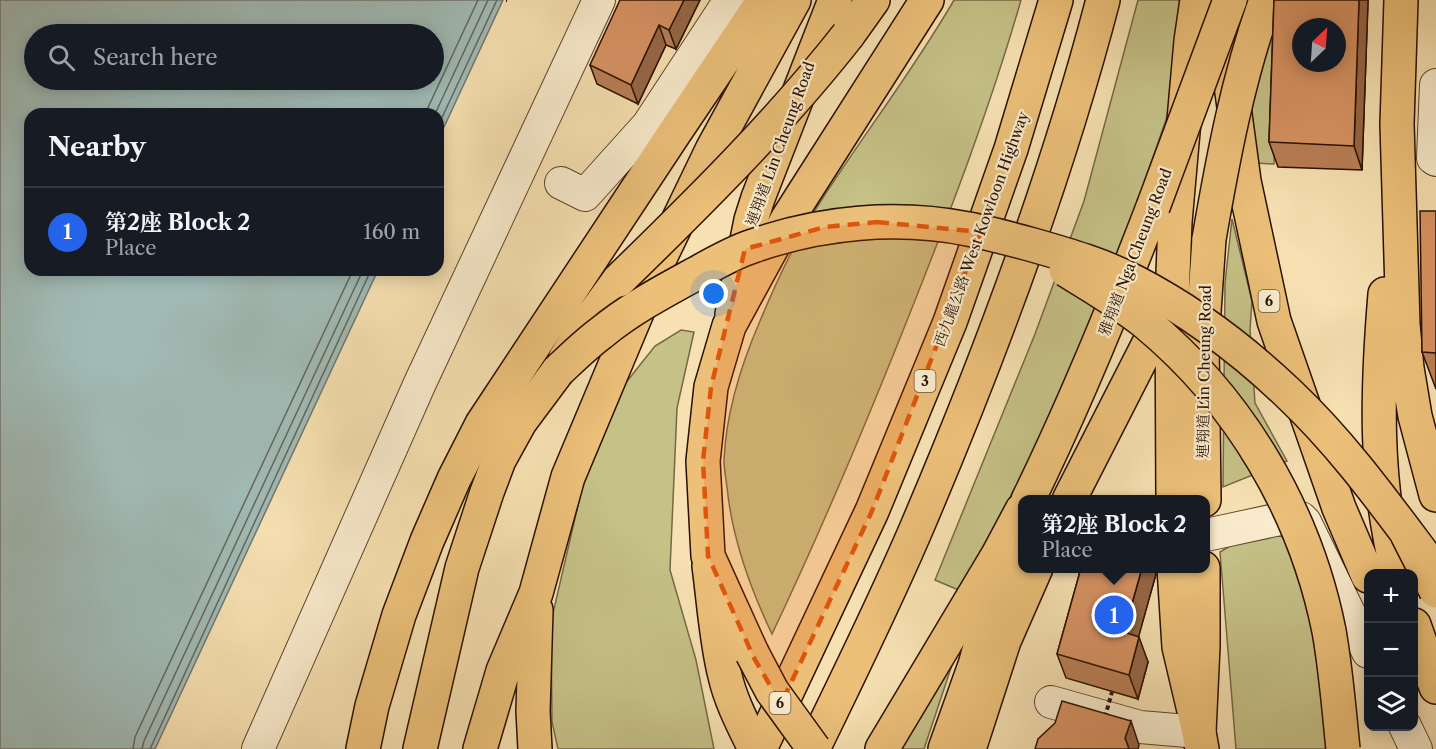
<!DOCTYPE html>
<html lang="en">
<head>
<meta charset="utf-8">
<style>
	:root { --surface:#171b24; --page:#242831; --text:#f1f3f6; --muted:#9ea1a6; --line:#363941; --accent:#2563eb }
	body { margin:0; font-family:"Libre Caslon Text","Noto Serif TC",serif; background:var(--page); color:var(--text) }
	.controls { position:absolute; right:18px; bottom:18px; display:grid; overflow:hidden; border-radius:12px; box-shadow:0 3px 15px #0003 }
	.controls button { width:54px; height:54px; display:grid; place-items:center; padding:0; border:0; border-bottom:2px solid var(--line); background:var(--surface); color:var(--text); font:30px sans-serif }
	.compass { position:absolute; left:1292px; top:18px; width:54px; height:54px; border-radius:50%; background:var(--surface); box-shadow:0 3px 15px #0003; rotate:25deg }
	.you { position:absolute; left:714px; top:294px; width:21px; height:21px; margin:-15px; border:4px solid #fff; border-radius:50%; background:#1a73e8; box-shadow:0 0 0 9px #1a73e833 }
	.badge { display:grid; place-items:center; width:39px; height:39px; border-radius:50%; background:var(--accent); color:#fff; font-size:20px; font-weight:700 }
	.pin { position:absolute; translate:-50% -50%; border:3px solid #fff; box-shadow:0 2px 6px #0006 }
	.popup { position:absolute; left:1018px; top:495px; width:192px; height:78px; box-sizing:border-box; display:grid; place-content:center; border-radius:12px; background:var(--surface); filter:drop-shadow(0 2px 4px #0005); font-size:20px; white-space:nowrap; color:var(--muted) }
	.popup b { font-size:22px; color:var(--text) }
	.popup::after { content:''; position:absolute; left:50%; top:100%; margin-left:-12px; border:12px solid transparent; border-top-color:var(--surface) }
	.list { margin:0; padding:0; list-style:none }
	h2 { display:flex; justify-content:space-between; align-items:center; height:78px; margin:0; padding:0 24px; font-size:26px }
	h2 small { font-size:20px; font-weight:400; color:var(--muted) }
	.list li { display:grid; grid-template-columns:39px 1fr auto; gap:18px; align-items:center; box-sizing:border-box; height:90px; padding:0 24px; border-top:2px solid var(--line) }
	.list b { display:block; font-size:22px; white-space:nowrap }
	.list p { margin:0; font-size:20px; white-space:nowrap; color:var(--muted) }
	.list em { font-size:20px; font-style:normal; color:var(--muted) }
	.icon { flex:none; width:33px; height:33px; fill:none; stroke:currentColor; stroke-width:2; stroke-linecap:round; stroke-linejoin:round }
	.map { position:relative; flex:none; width:1436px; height:749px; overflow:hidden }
	.search { position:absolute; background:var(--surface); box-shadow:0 3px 15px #0003; left:24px; top:24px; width:420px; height:66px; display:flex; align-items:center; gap:15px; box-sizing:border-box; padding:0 21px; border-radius:33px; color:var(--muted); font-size:22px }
	.panel { position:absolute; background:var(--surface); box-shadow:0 3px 15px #0003; left:24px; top:108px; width:420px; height:168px; border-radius:18px }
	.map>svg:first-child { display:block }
	.green { fill:#c5c187; stroke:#776844; stroke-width:1.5 }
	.water { fill:#a1bbb6; stroke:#71776e; stroke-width:1.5; fill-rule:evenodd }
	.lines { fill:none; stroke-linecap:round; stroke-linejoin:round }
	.shore { stroke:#65665c; stroke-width:1.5 }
	.minor-casing { stroke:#5c442d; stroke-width:34 }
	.major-casing { stroke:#291001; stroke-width:36 }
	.highway-casing { stroke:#291001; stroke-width:36 }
	.path { stroke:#291001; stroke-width:4; stroke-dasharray:4.5 3; stroke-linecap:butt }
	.minor { stroke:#faeccd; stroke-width:32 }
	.major { stroke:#ecc079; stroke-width:33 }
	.highway { stroke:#ecc079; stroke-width:33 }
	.major-bridge-casing { stroke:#291001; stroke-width:36; stroke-linecap:butt }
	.highway-bridge-casing { stroke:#291001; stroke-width:36; stroke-linecap:butt }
	.path-bridge { stroke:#291001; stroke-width:4; stroke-dasharray:4.5 3; stroke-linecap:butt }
	.major-bridge { stroke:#ecc079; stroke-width:33 }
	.highway-bridge { stroke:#ecc079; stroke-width:33 }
	.wall { fill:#b97e55; stroke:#291001; stroke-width:1.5 }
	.shaded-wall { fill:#966645; stroke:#291001; stroke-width:1.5 }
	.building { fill:#d79263; stroke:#291001; stroke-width:1.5; fill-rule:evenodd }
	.marked { fill:#de550b; fill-opacity:0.2; stroke:#de550b; stroke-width:4.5; stroke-dasharray:12 8; stroke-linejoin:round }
	.labels { text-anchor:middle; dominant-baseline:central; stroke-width:4.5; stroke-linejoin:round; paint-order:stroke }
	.shield { fill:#faeccd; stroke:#68523e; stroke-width:1.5 }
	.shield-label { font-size:14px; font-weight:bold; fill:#291001 }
	.street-label { font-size:15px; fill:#291001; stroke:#faeccd }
</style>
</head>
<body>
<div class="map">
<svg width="1436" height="749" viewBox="0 0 1436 749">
	<rect width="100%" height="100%" fill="#f7e1b2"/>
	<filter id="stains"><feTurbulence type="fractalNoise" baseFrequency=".00333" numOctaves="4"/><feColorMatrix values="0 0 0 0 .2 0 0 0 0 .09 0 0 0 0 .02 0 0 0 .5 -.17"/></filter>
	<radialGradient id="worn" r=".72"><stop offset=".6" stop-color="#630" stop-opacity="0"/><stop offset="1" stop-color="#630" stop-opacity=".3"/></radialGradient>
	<path class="green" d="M954,0h67c-30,105 -69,207 -109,308 -44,111 -89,219 -140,326 -22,-46 -40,-96 -45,-147 -1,-8 -3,-18 -3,-27 2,-48 17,-95 36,-139 17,-41 35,-80 59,-117 44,-69 94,-133 135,-204z
		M1138,0h45l-6,88 -93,268 -123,235 -26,-11 100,-246 49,-133z
		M1278,1l-4,163 -19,-1 -8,-58z
		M1232,219l20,82 -2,29 5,73 32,58 -64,26 2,-204z
		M681,330l13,2 -17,76 -7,162 26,90 18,89h-156l-6,-27 -1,-100 31,-134 42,-103 31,-39z
		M1280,536l13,4 24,99 14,110h-95l-16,-197 25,-15z
		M955,656l-31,93h-26z"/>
	<path class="water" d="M0,0h503l-65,140v-26h-408v156h348l-223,479h-155zM34,34h400v46h-400z"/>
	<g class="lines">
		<path class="shore" d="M425,114l53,-114
			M435,114l53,-114
			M438,126l59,-126
			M133,749l2,-12 218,-467
			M142,749l2,-8 219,-471
			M150,749l221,-479"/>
		<defs>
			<path id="minor" d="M1436,85l-3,73 3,2
				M561,183l24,12 63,-70 82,-125
				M1206,535l88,-19 7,2 4,4 63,130
				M1051,702l89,25 59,5
				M1405,726l11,23
				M258,749l162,-366 179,-383"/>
			<path id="major" d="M732,314l19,-94 7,-22 77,-198
				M1204,500l-2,-160 7,-101
				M709,566c5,37 7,74 16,110 6,26 19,50 30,73
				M420,749l42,-181 25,-76 12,-32 21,-38 38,-51
				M945,749l30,-84 31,-113
				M1202,749l-3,-17 4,-86v-78"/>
			<path id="highway" d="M1401,0l-4,124 6,200 4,44 8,48 21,79
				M1221,11l23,170 30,140 65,187 29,68
				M848,35l25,-35
				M1385,294c-8,96 -11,185 13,280
				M565,359l22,-35 32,-44
				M1028,500c47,-96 87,-194 125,-293
				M1069,500l99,-194
				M1173,500l-1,-201 3,-77 16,-181 6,-41
				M1174,568l5,79 20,85
				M1414,625l22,62
				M752,653l-44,-97 -5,-95 8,-74 18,-61 59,-108 139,-218
				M363,749l9,-43 27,-91 28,-74 27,-62 28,-55 193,-292 89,-132
				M480,749l23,-78 33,-78 32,-116 91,-217 53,-110 82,-150
				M535,749l-2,-38 3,-101
				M760,749l112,-238 78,-189 61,-173 45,-149
				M813,749c36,-74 72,-147 104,-222 73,-171 139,-347 186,-527
				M882,749l116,-194 24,-45
				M969,749l35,-108 32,-73"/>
		</defs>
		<use href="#minor" class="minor-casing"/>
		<use href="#major" class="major-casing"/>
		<use href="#highway" class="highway-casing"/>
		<path class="path" d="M506,0h1"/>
		<use href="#minor" class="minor"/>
		<use href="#major" class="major"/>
		<use href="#highway" class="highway"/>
		<defs>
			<path id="major-bridge" d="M1209,239c14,-81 29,-161 57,-239
				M1066,270c27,17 55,33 80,53 94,78 159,188 183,308 7,39 10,79 14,118
				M558,371c14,-13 28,-27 43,-38 29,-24 63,-42 96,-60 18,-10 37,-21 56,-27 68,-24 144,-31 215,-17 21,4 43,10 65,16 35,10 70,20 102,37 56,29 109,69 154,112 52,49 94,107 136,163"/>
			<path id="highway-bridge" d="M1153,207l77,-207
				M619,280c81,-79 160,-157 229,-245
				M1407,534l29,57
				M752,653l20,38 42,58"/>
		</defs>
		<use href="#major-bridge" class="major-bridge-casing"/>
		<use href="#highway-bridge" class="highway-bridge-casing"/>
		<path class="path-bridge" d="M1105,717l7,-25"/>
		<use href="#major-bridge" class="major-bridge"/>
		<use href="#highway-bridge" class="highway-bridge"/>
	</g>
	<path class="wall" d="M700,0l-24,49 -10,-4 -28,59 -41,-20 -7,-19z
		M1274,0h94l-6,170 -84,-3 -9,-25z
		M1436,211v178l-14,-37z
		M1081,568h73l2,6 -18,63 10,25 -10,37 -72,-21 -9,-24z"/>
	<path class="shaded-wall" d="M684,0h16l-24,49 -7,-19z
		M1359,0h9v2l-6,168 -8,-24z
		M659,25l7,20 -28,59 -7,-19z
		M1142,568h12l2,6 -23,83 -9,-25z
		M1139,637l9,25 -10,37 -9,-24z
		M1131,721l8,24 -1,4h-9l-4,-11z"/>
	<path class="building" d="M620,0h64l-15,30 -10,-5 -28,60 -41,-20z
		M1274,0h85l-5,146 -85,-4zM1301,27h36v36h-36z
		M1420,211h16v142l-14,-1z
		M1081,568h61l-18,64 15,5 -10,38 -72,-21z
		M1062,701l69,20 -6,17 4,11h-94l3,-10 17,-16z"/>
	<path class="marked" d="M877,222l104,10 -109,279 -91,193 -27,-46 -46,-102 -5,-95 8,-74 34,-138 80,-22z"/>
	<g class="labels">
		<g class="shield">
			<rect x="1258.5" y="290" width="21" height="22" rx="4.5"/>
			<rect x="914.5" y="370" width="21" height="22" rx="4.5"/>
			<rect x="769.5" y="692" width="21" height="22" rx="4.5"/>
		</g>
		<g class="shield-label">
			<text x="1269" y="301">6</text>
			<text x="925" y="381">3</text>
			<text x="780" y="703">6</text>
		</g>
		<g class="street-label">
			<text transform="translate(780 144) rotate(-70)">連翔道 Lin Cheung Road</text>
			<text transform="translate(981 229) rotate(-70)">西九龍公路 West Kowloon Highway</text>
			<text transform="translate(1135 252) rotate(-69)">雅翔道 Nga Cheung Road</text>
			<text transform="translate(1204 372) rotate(-89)">連翔道 Lin Cheung Road</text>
		</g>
	</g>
	<rect width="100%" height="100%" filter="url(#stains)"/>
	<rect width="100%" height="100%" fill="url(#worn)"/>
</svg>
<div class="controls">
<button>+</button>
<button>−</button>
<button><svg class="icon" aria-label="layers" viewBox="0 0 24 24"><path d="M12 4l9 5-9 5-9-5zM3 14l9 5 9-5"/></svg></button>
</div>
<svg class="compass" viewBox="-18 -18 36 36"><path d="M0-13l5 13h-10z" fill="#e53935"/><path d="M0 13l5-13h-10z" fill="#9ea1a6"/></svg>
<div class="you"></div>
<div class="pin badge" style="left:1114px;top:615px">1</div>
<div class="popup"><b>第2座 Block 2</b>Place</div>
<div class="search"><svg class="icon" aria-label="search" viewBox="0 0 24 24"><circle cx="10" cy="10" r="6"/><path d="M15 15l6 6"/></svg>Search here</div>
<section class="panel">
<h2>Nearby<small></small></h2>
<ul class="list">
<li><span class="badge">1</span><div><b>第2座 Block 2</b><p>Place</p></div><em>160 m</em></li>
</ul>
</section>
</div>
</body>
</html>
